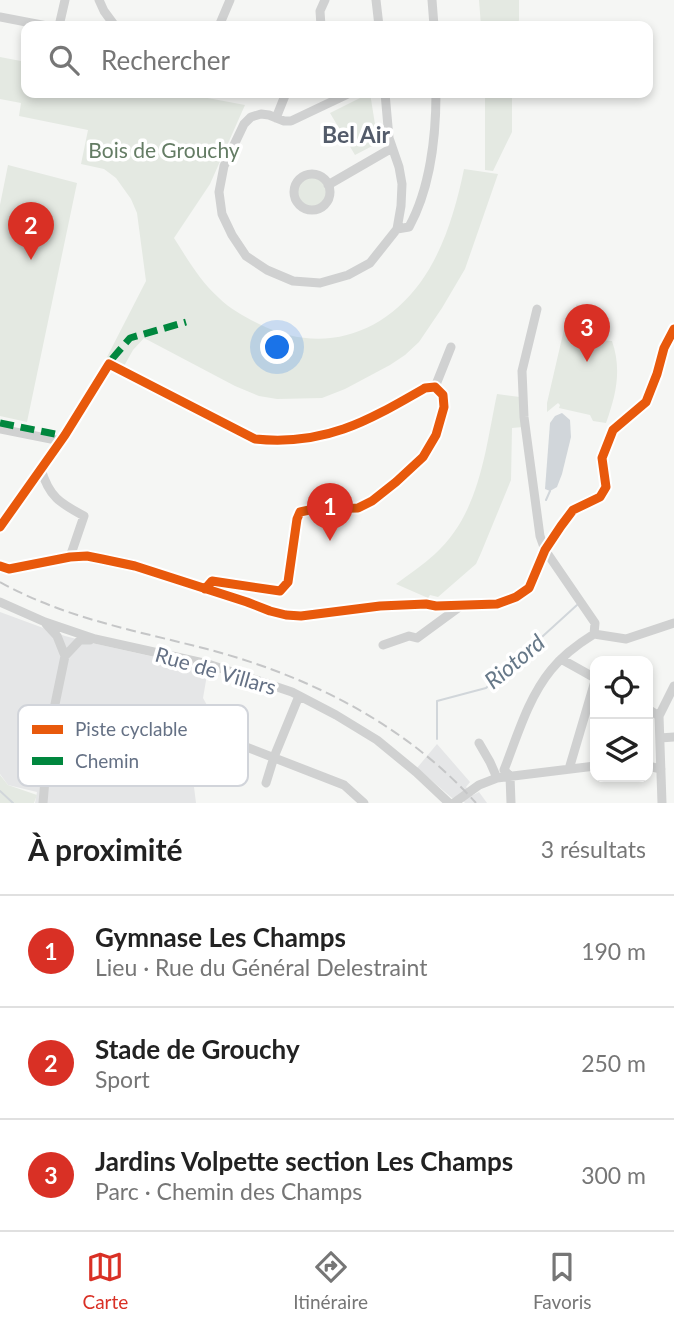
<!DOCTYPE html>
<html lang="fr">
<head>
<meta charset="utf-8">
<style>
	:root { --surface:#fff; --page:#f2f2f2; --text:#222; --muted:#767676; --line:#e0e0e0; --accent:#d93025 }
	body { margin:0; font-family:Lato,sans-serif; background:var(--page); color:var(--text) }
	.controls { position:absolute; right:21px; bottom:21px; display:grid; overflow:hidden; border-radius:14px; box-shadow:0 4px 10px #0003 }
	.controls button { width:63px; height:63px; display:grid; place-items:center; padding:0; border:0; border-bottom:2px solid var(--line); background:var(--surface); color:var(--text); font:35px sans-serif }
	.you { position:absolute; left:278px; top:348px; width:24px; height:24px; margin:-18px; border:5px solid #fff; border-radius:50%; background:#1a73e8; box-shadow:0 0 0 10px #1a73e833 }
	.badge { display:grid; place-items:center; width:46px; height:46px; border-radius:50%; background:var(--accent); color:#fff; font-size:23px; font-weight:700 }
	.pin { position:absolute; translate:-50% -58px; filter:drop-shadow(0 2px 4px #0008) }
	.pin::after { content:''; position:absolute; top:37px; width:24px; height:21px; background:inherit; clip-path:polygon(0 0,100% 0,50% 100%) }
	.list { margin:0; padding:0; list-style:none }
	h2 { display:flex; justify-content:space-between; align-items:center; height:91px; margin:0; padding:0 28px; font-size:30px }
	h2 small { font-size:23px; font-weight:400; color:var(--muted) }
	.list li { display:grid; grid-template-columns:46px 1fr auto; gap:21px; align-items:center; box-sizing:border-box; height:112px; padding:0 28px; border-top:2px solid var(--line) }
	.list b { display:block; font-size:26px; white-space:nowrap }
	.list p { margin:0; font-size:23px; white-space:nowrap; color:var(--muted) }
	.list em { font-size:23px; font-style:normal; color:var(--muted) }
	.icon { flex:none; width:38px; height:38px; fill:none; stroke:currentColor; stroke-width:2; stroke-linecap:round; stroke-linejoin:round }
	.map { position:relative; flex:none; width:674px; height:803px; overflow:hidden }
	.search { position:absolute; background:var(--surface); box-shadow:0 4px 10px #0003; left:21px; right:21px; top:21px; height:77px; display:flex; align-items:center; gap:18px; box-sizing:border-box; padding:0 24px; border-radius:14px; color:var(--muted); font-size:26px }
	.sheet { height:427px; background:var(--surface) }
	nav { display:flex; justify-content:space-around; align-items:center; box-sizing:border-box; height:98px; border-top:2px solid var(--line); background:var(--surface); font-size:19px; color:var(--muted) }
	nav a { display:grid; justify-items:center; gap:4px }
	nav .on { color:var(--accent) }
	.map>svg:first-child { display:block }
	.built { fill:#e5e6e7 }
	.green { fill:#e4e9e2 }
	.water { fill:#d1d6da }
	.lines { fill:none; stroke-linecap:round; stroke-linejoin:round }
	.stream { stroke:#d1d6da; stroke-width:2 }
	.street { stroke:#d0d1d1; stroke-width:9 }
	.rail { stroke:#c5c6c7; stroke-width:2; stroke-dasharray:10 5; stroke-linecap:butt }
	.quiet { stroke:#00873e; stroke-width:7; stroke-dasharray:14 7; stroke-linecap:butt }
	.cycleway-casing { stroke:#fff; stroke-width:13 }
	.cycleway { stroke:#e8590c; stroke-width:9 }
	.labels { text-anchor:middle; dominant-baseline:central; stroke-width:7; stroke-linejoin:round; paint-order:stroke }
	.park-label { font-size:21px; fill:#647c64; stroke:#fff }
	.street-label { font-size:21px; fill:#657185; stroke:#fff }
	.neighbourhood-label { font-size:23px; font-weight:bold; fill:#535b6a; stroke:#fff }
	.water-label { font-size:23px; font-style:italic; fill:#667888; stroke:#fff }
	.key { fill:#fff; stroke:#d1d4da; stroke-width:2 }
	.key-label { font-size:19px; fill:#657185 }
</style>
</head>
<body>
<div class="map">
<svg width="674" height="803" viewBox="0 0 674 803">
	<rect width="100%" height="100%" fill="#f5f6f4"/>
	<path class="built" d="M0,612l65,24 27,7 116,26 -5,29 10,18 -20,63 3,24h-161l2,-11 -29,-7 -8,-11z
		M437,744l33,38 -4,5 7,8 6,-3 8,11h-22l-6,-6 -7,1 -35,-30z"/>
	<path class="green" d="M479,0h40v20l-2,6h-36z
		M0,57l26,5v31h155l64,12 -35,79 -36,54c14,22 26,43 45,60 11,11 26,19 40,26 60,30 121,13 161,-41 24,-33 36,-75 44,-114l34,5 -33,95 -23,39 -23,34 -14,13 -15,10 -45,24 -23,9 -45,1 -18,-3 -24,-10 -91,-48 -11,12 -9,16 -17,-9 39,-76 -9,-68 -6,-14 -15,-21 -12,-9 -23,-5 7,-34 -69,-14 2,-13 -21,-4z
		M370,93l8,50 -23,12 -25,-42z
		M485,93h27v39l-19,39 -8,-1z
		M8,165l69,18 -50,239 -27,-6v-211z
		M297 192a15 15 0 1 1 30 0a15 15 0 1 1-30 0Z
		M577,304l15,29 7,7 13,1c10,29 4,54 -6,82l-13,-2 -3,-6 -31,-7 1,-3 -2,-2 -11,9v-9l18,-78 2,-4 7,-3 -2,-3z
		M497,394l23,3 3,30 -11,1 -1,52 -30,73 -5,11 -38,33 -8,-2 -2,3 -32,-14c13,-10 27,-19 39,-30 45,-41 50,-103 62,-160z
		M0,775l8,10 29,10 -3,8h-34z"/>
	<path class="water" d="M562,413l8,7 1,17 -9,37 -5,13 -7,4 -5,-2 5,-66 5,-7z"/>
	<g class="lines">
		<path class="stream" d="M546,500l4,-9
			M437,739v-38l49,-13 91,-83
			M0,791l13,12"/>
		<path class="street" d="M99,0l5,11 11,15
			M376,0l3,26
			M432,0l2,26
			M0,17l47,9
			M59,26l6,-26
			M219,26l11,-26
			M321,26l-1,-15 5,-11
			M350,93l-59,28h-7l-15,-6 -8,-1 -10,3 -7,7 -20,42 -5,26 3,22 10,21 14,21 21,14 26,11 27,2 28,-8 22,-12 27,-34 4,-23 1,-22 -3,-17 -10,-29 -4,-45
			M276,118l10,-25
			M294 192a18 18 0 1 1 36 0a18 18 0 1 1-36 0Z
			M328,185l64,-37
			M397,229l12,-2c21,-38 27,-91 27,-134
			M537,309l-15,62 2,46 16,119 5,14 50,73 -1,11
			M435,387l16,-40
			M0,429l61,12
			M41,469c8,28 19,34 43,47l-14,41
			M0,527l65,-92 44,-71 146,75c70,7 111,-17 170,-51l10,-1 8,8 1,12 -8,28 -13,22 -27,25 -24,19 -14,7 -44,1 -14,3 -3,7 -9,63 -8,9 -68,-10 -7,8
			M0,566l9,3 61,-12 17,-1 15,3 33,7 112,36 23,9 16,4 15,1 79,-10 46,-2 10,2 61,-2 19,-7 13,-9 16,-38 16,-24 12,-16 27,-13 6,-10 -4,-29 11,-28 33,-28 11,-28 7,-26 10,-19
			M0,602l45,20 50,17 113,25 84,28 44,23 41,25 39,32 33,31
			M46,624l11,12 8,20
			M383,645l26,-9 8,2 45,-33
			M561,659l34,19
			M648,709l11,7
			M213,734l131,51 20,18
			M660,738l14,-1
			M479,743l11,19 7,16 98,-12
			M648,766l13,3
			M569,769l26,-88
			M266,783l8,-26 25,-61
			M43,803l6,-70 16,-77 15,-16h10
			M454,803l25,-18 18,-7
			M511,803l-1,-27 -6,-6c13,-33 24,-72 47,-100 11,-14 27,-26 43,-36l32,5 48,-16
			M662,803l-3,-87 15,-30"/>
		<path class="rail" d="M0,582c64,36 137,49 207,67 102,27 198,75 269,154"/>
		<path class="quiet" d="M112,359l18,-21 56,-16
			M0,423l60,12"/>
		<defs>
			<path id="cycleway" d="M0,527l65,-92 44,-71 146,75c70,7 111,-17 170,-51l10,-1 8,8 1,12 -8,28 -13,22 -27,25 -24,19 -14,7 -44,1 -14,3 -3,7 -9,63 -8,9 -68,-10 -7,8
				M0,566l9,3 61,-12 17,-1 15,3 33,7 112,36 23,9 16,4 15,1 79,-10 46,-2 10,2 61,-2 19,-7 13,-9 16,-38 16,-24 12,-16 27,-13 6,-10 -4,-29 11,-28 33,-28 11,-28 7,-26 10,-19"/>
		</defs>
		<use href="#cycleway" class="cycleway-casing"/>
		<use href="#cycleway" class="cycleway"/>
	</g>
	<g class="labels">
		<g class="park-label">
			<text x="164" y="149">Bois de Grouchy</text>
		</g>
		<g class="street-label">
			<text transform="translate(216 670) rotate(16)">Rue de Villars</text>
		</g>
		<g class="neighbourhood-label">
			<text x="356" y="134">Bel Air</text>
		</g>
		<g class="water-label">
			<text transform="translate(514 661) rotate(-40)">Riotord</text>
		</g>
	</g>
	<rect x="18" y="705" width="230" height="81" rx="10" class="key"/>
	<rect x="32" y="725" width="31" height="9" fill="#e8590c"/>
	<rect x="32" y="757" width="31" height="8" fill="#00873e"/>
	<g class="key-label">
		<text x="75" y="736">Piste cyclable</text>
		<text x="75" y="768">Chemin</text>
	</g>
</svg>
<div class="controls">
<button><svg class="icon" aria-label="locate" viewBox="0 0 24 24"><circle cx="12" cy="12" r="6"/><path d="M12 2v4M12 18v4M2 12h4M18 12h4"/></svg></button>
<button><svg class="icon" aria-label="layers" viewBox="0 0 24 24"><path d="M12 4l9 5-9 5-9-5zM3 14l9 5 9-5"/></svg></button>
</div>
<div class="you"></div>
<div class="pin badge" style="left:330px;top:541px">1</div>
<div class="pin badge" style="left:31px;top:260px">2</div>
<div class="pin badge" style="left:587px;top:362px">3</div>
<div class="search"><svg class="icon" aria-label="search" viewBox="0 0 24 24"><circle cx="10" cy="10" r="6"/><path d="M15 15l6 6"/></svg>Rechercher</div>
</div>
<section class="sheet">
<h2>À proximité<small>3 résultats</small></h2>
<ul class="list">
<li><span class="badge">1</span><div><b>Gymnase Les Champs</b><p>Lieu · Rue du Général Delestraint</p></div><em>190 m</em></li>
<li><span class="badge">2</span><div><b>Stade de Grouchy</b><p>Sport</p></div><em>250 m</em></li>
<li><span class="badge">3</span><div><b>Jardins Volpette section Les Champs</b><p>Parc · Chemin des Champs</p></div><em>300 m</em></li>
</ul>
</section>
<nav>
<a class="on"><svg class="icon" aria-label="map" viewBox="0 0 24 24"><path d="M3 6l6-2 6 2 6-2v14l-6 2-6-2-6 2zM9 4v14M15 6v14"/></svg>Carte</a>
<a><svg class="icon" aria-label="directions" viewBox="0 0 24 24"><path d="M12 3l9 9-9 9-9-9zM9 14v-3h6M13 9l2 2-2 2"/></svg>Itinéraire</a>
<a><svg class="icon" aria-label="saved" viewBox="0 0 24 24"><path d="M7 4h10v16l-5-4-5 4z"/></svg>Favoris</a>
</nav>
</body>
</html>
